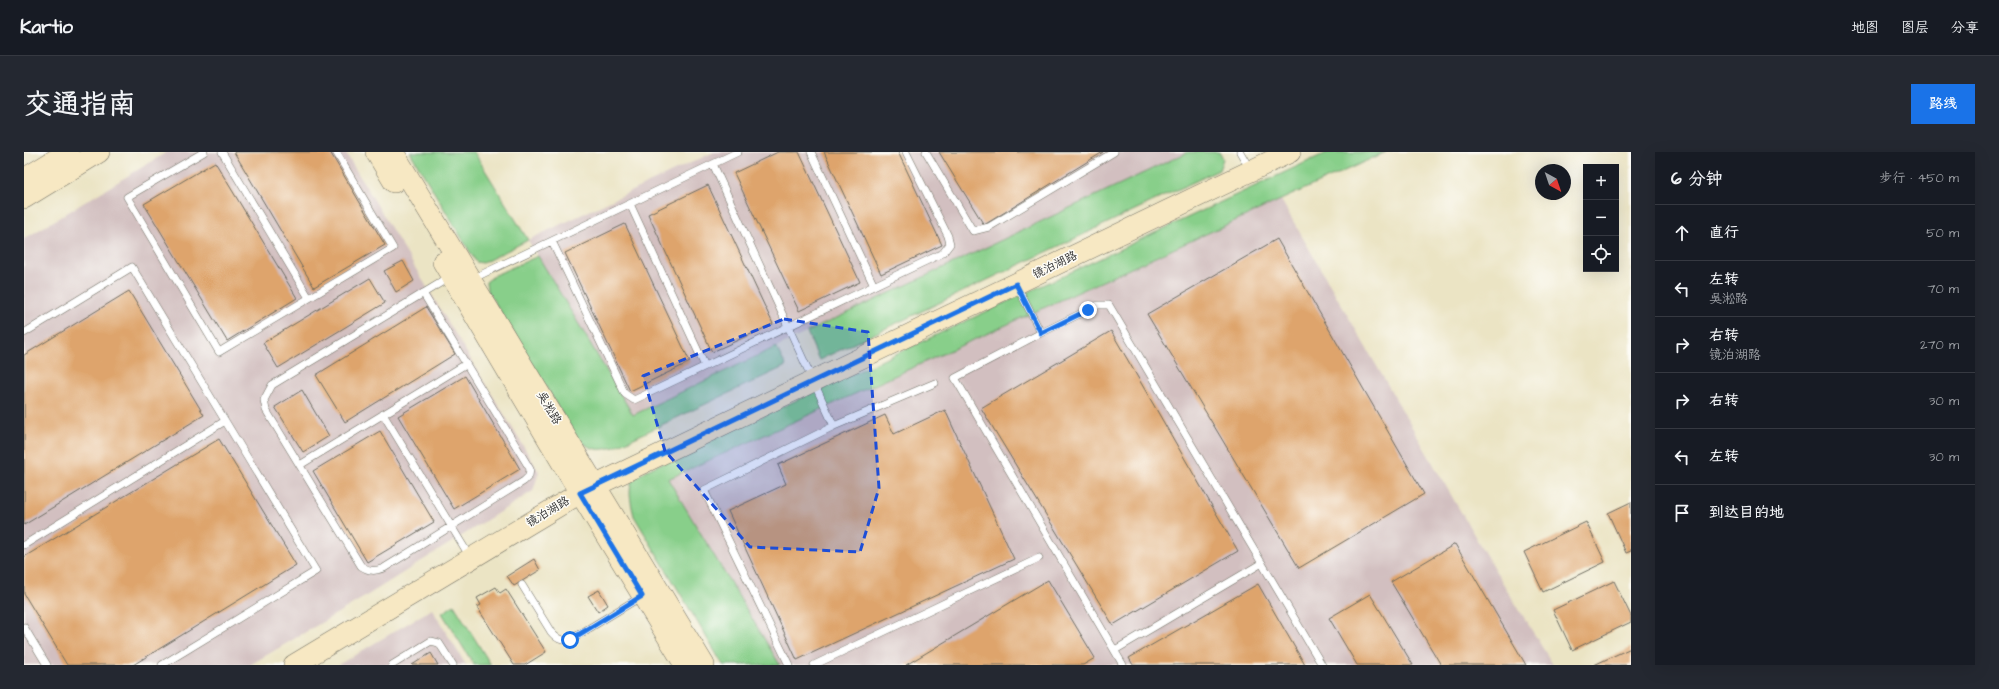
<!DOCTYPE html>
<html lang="zh">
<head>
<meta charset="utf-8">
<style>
	:root { --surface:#171b24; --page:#242831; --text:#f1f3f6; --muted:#9ea1a6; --line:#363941; --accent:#1a73e8 }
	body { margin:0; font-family:"Architects Daughter","LXGW WenKai TC",sans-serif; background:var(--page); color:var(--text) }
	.controls { position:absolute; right:12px; top:12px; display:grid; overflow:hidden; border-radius:0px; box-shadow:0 4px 16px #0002 }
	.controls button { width:36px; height:36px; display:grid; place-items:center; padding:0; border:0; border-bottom:1px solid var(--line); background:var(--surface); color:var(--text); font:20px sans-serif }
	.compass { position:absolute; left:1511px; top:12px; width:36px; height:36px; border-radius:50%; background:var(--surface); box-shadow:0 4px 16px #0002; rotate:140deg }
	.stop { position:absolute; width:12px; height:12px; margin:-9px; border:3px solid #1a73e8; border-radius:50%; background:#fff }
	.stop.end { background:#1a73e8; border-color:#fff; box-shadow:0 1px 4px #0008 }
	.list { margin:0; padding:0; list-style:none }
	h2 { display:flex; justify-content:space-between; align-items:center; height:52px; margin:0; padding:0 16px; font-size:17px }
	h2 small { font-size:13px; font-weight:400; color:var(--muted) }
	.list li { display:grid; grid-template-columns:26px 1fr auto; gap:12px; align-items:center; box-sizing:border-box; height:56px; padding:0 16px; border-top:1px solid var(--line) }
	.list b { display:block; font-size:15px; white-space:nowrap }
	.list p { margin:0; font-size:13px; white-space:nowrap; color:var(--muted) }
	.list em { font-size:13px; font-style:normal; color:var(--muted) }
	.icon { flex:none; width:22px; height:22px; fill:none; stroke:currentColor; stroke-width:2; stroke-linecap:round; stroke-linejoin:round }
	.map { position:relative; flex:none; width:1607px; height:513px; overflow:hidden; border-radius:0px }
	header { display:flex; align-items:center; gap:24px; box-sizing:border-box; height:56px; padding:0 20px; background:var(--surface); border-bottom:1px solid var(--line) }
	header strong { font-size:19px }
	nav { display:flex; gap:22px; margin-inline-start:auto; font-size:14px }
	.intro { display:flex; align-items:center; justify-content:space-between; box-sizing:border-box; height:96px; padding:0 24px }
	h1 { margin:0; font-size:28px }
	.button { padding:10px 18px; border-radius:0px; background:var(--accent); color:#fff; font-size:14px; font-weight:700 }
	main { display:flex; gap:24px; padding:0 24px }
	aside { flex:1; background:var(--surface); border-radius:0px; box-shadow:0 4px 16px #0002 }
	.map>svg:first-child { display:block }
	.industrial { fill:#d2bfc0 }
	.green { fill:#88cf8a; stroke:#5a7d5a }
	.building { fill:#dea46c }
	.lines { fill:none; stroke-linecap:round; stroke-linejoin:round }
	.lane-casing { stroke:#6e6c61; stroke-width:8 }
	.secondary-casing { stroke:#6e6c61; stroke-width:22 }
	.lane { stroke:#fff; stroke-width:7 }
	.secondary { stroke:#f7e8c3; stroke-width:21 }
	.route { stroke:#1a73e8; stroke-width:5 }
	.marked { fill:#1d4ed8; fill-opacity:0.2; stroke:#1d4ed8; stroke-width:3; stroke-dasharray:8 5; stroke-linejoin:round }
	.labels { text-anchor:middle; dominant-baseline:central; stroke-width:3; stroke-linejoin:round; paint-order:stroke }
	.street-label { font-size:12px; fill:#2b2b2b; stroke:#fdfcf7 }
</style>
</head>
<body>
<header>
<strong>Kartio</strong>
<nav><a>地图</a><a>图层</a><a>分享</a></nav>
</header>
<div class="intro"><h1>交通指南</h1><a class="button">路线</a></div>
<main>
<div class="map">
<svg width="1607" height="513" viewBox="0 0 1607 513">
	<rect width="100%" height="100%" fill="#fdfcf7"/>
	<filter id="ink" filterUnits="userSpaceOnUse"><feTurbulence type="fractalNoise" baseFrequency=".025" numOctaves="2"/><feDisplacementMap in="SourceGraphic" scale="8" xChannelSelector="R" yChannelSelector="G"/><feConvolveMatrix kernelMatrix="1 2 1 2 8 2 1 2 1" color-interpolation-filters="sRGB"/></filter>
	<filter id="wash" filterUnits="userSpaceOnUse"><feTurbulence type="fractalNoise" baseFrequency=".012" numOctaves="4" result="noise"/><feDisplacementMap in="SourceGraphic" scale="16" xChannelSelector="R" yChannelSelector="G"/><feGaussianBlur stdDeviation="0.9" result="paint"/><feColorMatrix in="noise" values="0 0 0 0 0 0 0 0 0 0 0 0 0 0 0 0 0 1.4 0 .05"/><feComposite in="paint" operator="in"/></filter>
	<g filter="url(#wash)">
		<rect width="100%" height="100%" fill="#ebe4c4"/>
		<path class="industrial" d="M143,0h178l194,320 -6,19 -170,107 -113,67h-226v-426z
			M690,0h474l-555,263 -105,-175z
			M1257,48l203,352 69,113h-773l-112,-186z
			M408,457l34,56h-128z"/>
		<path class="green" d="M386,0h64l54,88 -45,23 -7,-1z
			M1164,0h31l4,7 -4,11 -400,190 -12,-28z
			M1304,0h58l-718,327 112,186h-57l-89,-149c-3,-13 -6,-23 -2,-36l15,-10z
			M514,104l95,159 143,-68 10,19 -171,81c-18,4 -23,4 -38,-9l-90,-148 -1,-8 9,-7z
			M430,453l37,60h-17l-32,-52z"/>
		<g id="blocks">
			<path class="building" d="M210,0h96l55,93 -71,42z
				M754,0h21l61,130 -61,29 -65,-138z
				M800,0h74l44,93 -61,29z
				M915,0h164l-119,73z
				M191,10l82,136 -70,43 -83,-137z
				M684,33l65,139 -61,28 -64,-138z
				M601,72l65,138 -60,29 -65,-138z
				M1253,87l147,255 -125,74 -152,-254z
				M379,109l11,20 -18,11 -12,-21z
				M346,126l15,25 -107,65 -15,-25z
				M105,139l75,124 -180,110v-170z
				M402,155l29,47 -110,68 -29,-47z
				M1087,179l127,220 -125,74 -132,-217z
				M441,224l55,93 -66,40 -56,-93z
				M278,238l27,46 -26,16 -28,-45z
				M921,258l69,149 -217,101 -69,-149 58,-27 -8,-19 107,-50 9,19z
				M356,279l54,91 -67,40 -54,-91z
				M195,287l77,126 -163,100h-66l-43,-71v-37z
				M1607,350v49l-5,2 -18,-40z
				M1562,370l19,40 -62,30 -19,-40z
				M1431,392l71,121h-85l-50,-83z
				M510,407l6,11 -26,16 -7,-10z
				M1024,428l47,78 -12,7h-177z
				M1590,429l17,35v6l-59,28 -19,-40z
				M1234,432l47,81h-172l-4,-7z
				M472,435l4,6 6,-4 40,63 -21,13h-11l-37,-58 4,-2 -4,-7z
				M575,438l9,15 -10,7 -10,-16z
				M1346,442l43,71h-56l-28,-47z
				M1607,496v17h-37z
				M407,501l7,12h-26z"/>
		</g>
	</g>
	<g filter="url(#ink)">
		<use href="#blocks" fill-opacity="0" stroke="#6e6c61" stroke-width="1"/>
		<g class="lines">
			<defs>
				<path id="lane" d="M180,0l-77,45 92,155 174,-104 -57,-96
					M198,0l87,146
					M787,0l63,134
					M902,0l47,79 16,-4 125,-75
					M1216,0l10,17
					M689,12l121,262 -130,64 85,175
					M606,52l75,162
					M528,89l73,153 9,6 309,-147 7,-9 -2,-8 -42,-84
					M448,127l266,-127
					M993,134l24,47 -86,45 168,287
					M399,141l107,176 -1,7 -5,5 -140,87c-9,3 -14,4 -23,-2l-95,-156 -2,-10 8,-15 178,-108
					M0,181l108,-66 184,304 -154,94
					M1017,181l57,-28h11l213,360
					M359,262l87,143
					M810,274l101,-43
					M276,313l166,-101
					M0,393l201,-124
					M498,433l29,47c6,7 10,9 19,8l72,-44
					M0,475l23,38
					M1091,498l147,-87
					M368,513l39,-24 8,2 14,22
					M790,513l225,-107"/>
				<path id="secondary" d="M352,0l18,30
					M369,0l311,513
					M0,27l44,-27
					M0,46l75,-46
					M419,110l137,231 105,172
					M270,513l286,-172 710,-341"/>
			</defs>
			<use href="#lane" class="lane-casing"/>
			<use href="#secondary" class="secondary-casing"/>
			<use href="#lane" class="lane"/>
			<use href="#secondary" class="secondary"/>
		</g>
	</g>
	<g class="lines" filter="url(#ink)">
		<path class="route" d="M546,488l72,-44 -62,-103 436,-209 25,49 47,-23"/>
	</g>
	<path class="marked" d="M760,167l84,13 11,156 -19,64 -110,-5 -85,-96 -22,-75z"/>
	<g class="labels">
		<g class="street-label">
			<text transform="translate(1031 113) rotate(-26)">镜泊湖路</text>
			<text transform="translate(525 256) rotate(59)">吴淞路</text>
			<text transform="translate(524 360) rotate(-31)">镜泊湖路</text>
		</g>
	</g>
</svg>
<div class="controls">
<button>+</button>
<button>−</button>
<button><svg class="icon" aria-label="locate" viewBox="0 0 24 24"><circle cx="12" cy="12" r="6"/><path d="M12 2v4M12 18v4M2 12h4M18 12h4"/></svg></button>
</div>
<svg class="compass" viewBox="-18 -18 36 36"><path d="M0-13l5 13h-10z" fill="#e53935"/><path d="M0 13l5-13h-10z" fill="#9ea1a6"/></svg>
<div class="stop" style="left:546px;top:488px"></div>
<div class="stop end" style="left:1064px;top:158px"></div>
</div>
<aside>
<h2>6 分钟<small>步行 · 450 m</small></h2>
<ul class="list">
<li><svg class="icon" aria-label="ahead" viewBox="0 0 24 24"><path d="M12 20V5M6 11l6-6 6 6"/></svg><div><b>直行</b></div><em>50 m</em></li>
<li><svg class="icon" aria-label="left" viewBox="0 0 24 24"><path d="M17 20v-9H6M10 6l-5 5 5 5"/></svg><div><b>左转</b><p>吴淞路</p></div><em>70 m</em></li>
<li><svg class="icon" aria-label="right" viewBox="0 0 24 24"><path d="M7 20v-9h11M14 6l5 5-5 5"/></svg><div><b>右转</b><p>镜泊湖路</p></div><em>270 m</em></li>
<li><svg class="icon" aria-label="right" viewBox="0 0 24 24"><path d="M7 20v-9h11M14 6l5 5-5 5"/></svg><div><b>右转</b></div><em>30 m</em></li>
<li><svg class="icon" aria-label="left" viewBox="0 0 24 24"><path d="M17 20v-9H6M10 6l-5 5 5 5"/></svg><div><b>左转</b></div><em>30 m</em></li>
<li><svg class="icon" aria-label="arrive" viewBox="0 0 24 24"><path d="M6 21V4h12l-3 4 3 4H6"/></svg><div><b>到达目的地</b></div></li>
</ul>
</aside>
</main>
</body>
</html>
